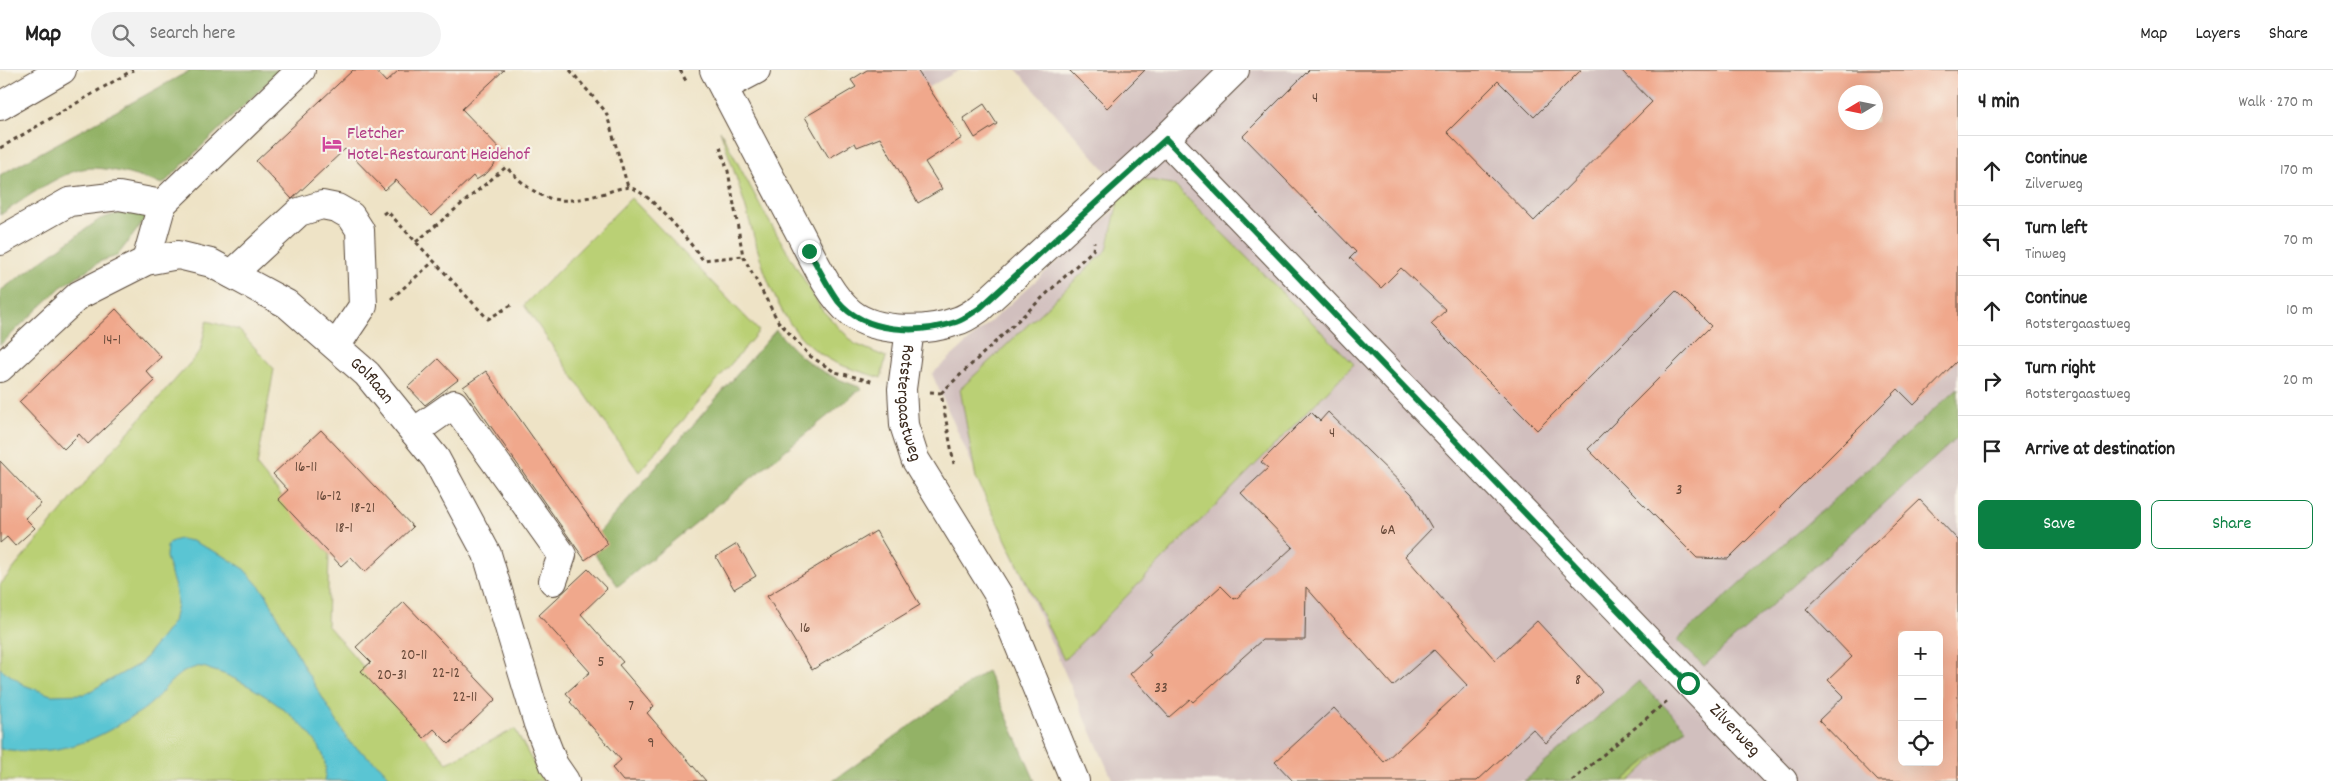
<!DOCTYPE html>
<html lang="en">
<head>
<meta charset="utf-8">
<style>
	:root { --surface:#fff; --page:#f2f2f2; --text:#222; --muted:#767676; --line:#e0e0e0; --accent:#0b8043 }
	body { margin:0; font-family:Dekko,sans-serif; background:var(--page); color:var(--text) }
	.controls { position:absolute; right:15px; bottom:15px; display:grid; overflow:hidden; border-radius:8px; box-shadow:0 5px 20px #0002 }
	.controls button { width:45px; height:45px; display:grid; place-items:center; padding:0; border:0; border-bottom:1px solid var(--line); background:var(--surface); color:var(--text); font:25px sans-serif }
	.compass { position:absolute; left:1838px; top:15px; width:45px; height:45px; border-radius:50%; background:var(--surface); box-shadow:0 5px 20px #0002; rotate:260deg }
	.stop { position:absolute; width:15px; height:15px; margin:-11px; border:4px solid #0b8043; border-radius:50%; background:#fff }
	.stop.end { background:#0b8043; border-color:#fff; box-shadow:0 1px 5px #0008 }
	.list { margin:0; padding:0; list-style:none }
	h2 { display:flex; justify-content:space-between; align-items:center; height:65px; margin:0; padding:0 20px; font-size:21px }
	h2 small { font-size:16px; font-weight:400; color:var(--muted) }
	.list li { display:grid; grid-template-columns:32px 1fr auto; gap:15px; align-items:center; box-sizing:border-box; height:70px; padding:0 20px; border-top:1px solid var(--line) }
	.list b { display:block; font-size:19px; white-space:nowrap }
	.list p { margin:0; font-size:16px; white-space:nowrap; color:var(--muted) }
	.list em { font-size:16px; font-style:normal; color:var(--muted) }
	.actions { display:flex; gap:10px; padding:15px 20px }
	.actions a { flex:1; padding:11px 0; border:1px solid var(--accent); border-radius:8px; text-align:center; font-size:18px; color:var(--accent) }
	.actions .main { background:var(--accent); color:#fff }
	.icon { flex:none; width:28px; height:28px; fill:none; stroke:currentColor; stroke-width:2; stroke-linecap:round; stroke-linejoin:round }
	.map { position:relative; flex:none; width:1958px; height:711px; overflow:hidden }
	header { display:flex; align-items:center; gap:30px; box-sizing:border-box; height:70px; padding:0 25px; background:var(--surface); border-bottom:1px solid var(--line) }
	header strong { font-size:24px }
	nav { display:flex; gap:28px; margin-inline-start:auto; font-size:18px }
	.search { width:350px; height:45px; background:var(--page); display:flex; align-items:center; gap:12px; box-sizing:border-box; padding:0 18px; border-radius:28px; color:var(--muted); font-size:19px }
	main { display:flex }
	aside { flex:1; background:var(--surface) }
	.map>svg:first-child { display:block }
	.industrial { fill:#d1bfbe; fill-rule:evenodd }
	.green { fill:#bad075; stroke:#7a7d4a }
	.forest { fill:#93b266; stroke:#676e42 }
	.water { fill:#5ac5d3; stroke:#4a7878 }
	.building { fill:#f0a88c; fill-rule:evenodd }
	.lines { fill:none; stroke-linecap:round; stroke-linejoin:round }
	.minor-casing { stroke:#564637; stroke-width:30 }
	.major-casing { stroke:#564637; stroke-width:30 }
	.path { stroke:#564637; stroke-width:3; stroke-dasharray:4 4; stroke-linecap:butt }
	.minor { stroke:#fff; stroke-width:28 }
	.major { stroke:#fff; stroke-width:28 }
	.route { stroke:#0b8043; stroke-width:6 }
	.labels { text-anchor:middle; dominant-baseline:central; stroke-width:4.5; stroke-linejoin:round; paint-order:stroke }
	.number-label { font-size:15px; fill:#684a3a }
	.hotel-label { font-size:18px; fill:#b23c85; stroke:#f7f3e8; text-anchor:start }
	.street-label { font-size:18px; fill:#3b2a1e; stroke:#f7f3e8 }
</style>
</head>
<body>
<header>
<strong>Map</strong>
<div class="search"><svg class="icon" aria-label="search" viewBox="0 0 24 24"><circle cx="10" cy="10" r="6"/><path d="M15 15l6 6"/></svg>Search here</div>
<nav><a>Map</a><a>Layers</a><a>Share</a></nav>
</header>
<main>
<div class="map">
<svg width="1958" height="711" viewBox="0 0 1958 711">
	<rect width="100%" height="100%" fill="#f7f3e8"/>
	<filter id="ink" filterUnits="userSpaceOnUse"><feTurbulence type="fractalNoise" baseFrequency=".02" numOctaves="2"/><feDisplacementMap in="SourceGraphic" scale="10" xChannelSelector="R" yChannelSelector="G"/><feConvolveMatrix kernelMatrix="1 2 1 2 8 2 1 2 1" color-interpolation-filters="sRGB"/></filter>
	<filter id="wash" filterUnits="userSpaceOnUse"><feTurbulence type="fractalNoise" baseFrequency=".0096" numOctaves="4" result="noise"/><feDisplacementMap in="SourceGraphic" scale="20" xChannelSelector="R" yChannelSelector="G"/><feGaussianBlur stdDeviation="1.12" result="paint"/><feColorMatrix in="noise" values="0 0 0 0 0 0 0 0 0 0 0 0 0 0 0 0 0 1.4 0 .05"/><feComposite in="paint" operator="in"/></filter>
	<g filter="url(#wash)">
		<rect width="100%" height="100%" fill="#eee3c6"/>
		<path class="industrial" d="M889,0h71l-54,29z
			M1017,0h941v711h-845l-181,-407 197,-177zM1846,22h30v30h-30zM1902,565h37v127h-37z"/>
		<path class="green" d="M720,60l46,86 56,94 33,34 31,13 -5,21c-15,-5 -32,-9 -47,-16 -61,-31 -72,-101 -90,-160 -7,-24 -16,-48 -24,-72z
			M1137,108l36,6 181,180 -290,296 -88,-182 -16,-89 147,-139 12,-53z
			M631,128l128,133 -120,141 -115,-167z
			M207,251l32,9 35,39 -17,97 72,88 -2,71 120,138 68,-34 28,52h-543v-196l114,-137 86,-96z
			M1686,658l-56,53h-7z"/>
		<path class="forest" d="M191,0h89l-117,114c-22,-6 -48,-16 -71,-16 -26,-1 -70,33 -92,47v-40z
			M129,140l21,3 -33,43 -16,5 -40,26 -61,58v-54l100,-72z
			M776,260c29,34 44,43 86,58l-244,198 -30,-41z
			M1958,318v49l-254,229 -27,-26z
			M987,601l48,110h-202z
			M1639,611l47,47 -63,53h-99z"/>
		<path class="water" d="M179,469l13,2 32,15 19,12 23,26 39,75 45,74 30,23 13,15h-69c2,-8 2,-18 -1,-26 -13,-34 -78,-77 -112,-85 -4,-2 -10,-4 -14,-3 -27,7 -31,24 -49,39 -7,6 -15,10 -23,15 -43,27 -74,34 -125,28v-81l24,17 27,10 34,-1 56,-31 32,-41 4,-18 -1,-13 -10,-34 1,-10 3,-5z"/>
		<g id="blocks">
			<path class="building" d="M353,0h22l11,12 13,-12h105l-42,39 42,44 -17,20 -11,7 -3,-4 -42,40 -35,-36 -11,10 -40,-41 -53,50 -36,-38z
				M867,0h50l45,68 -37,24 17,27 -24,14 -38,-65 -23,9 -2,-4 -26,15 -24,-41 51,-30 -5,-7z
				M1069,0h76l-38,38z
				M1309,0h272l-47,47 -36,-36 -51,51 87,89 118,-119 -31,-32h337v290l-44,45 -16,-16 -170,170 -31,-1 -109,-109 123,-123 -35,-35 -139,139 -106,-106 15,-14 -45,-42 -20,20 -31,-30 6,-6 -113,-116zM1846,22h30v30h-30z
				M984,34l13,20 -22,14 -12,-20z
				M116,239l45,48 -15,14 9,10 -67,63 -9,-10 -15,15 -45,-47z
				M438,289l20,21 -33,25 -17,-18z
				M486,301l122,173 -23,16 -122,-173z
				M1311,342l9,9 8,-9 84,82 20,34 -27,28 90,104 42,-39 65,70 -56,52 -13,-14 -56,52h-184l-18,-19 59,-54 50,54 83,-77 -33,-35 -41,36 -87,-99 -1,53h-43l-69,62 -3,-3 -21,18 -39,-43 21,-19 -3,-3 73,-66 13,13 3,-1 56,-51 -52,-54 27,-25 -7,-6z
				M321,360l92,97 -48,45 -14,-15 -10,9 -63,-67 10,-9 -15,-16z
				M0,391l41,43 -16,14 10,10 -20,18 -8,-9 -7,6z
				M1920,430l38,40v241h-80l-59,-61 25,-24 -16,-16 24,-23 -46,-48zM1902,565h37v127h-37z
				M876,461l44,74 -108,65 -45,-74z
				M737,474l19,32 -22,13 -18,-32z
				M588,499l19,20 -26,25 42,48 -4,3 35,41 -7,7 59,68h-83l-11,-13 9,-8 -51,-58 2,-2 -6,-7 24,-21 -51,-57z
				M404,532l92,97 -47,45 -15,-15 -10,9 -63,-67 10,-9 -15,-15z"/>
		</g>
	</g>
	<g filter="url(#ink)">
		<use href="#blocks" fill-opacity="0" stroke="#564637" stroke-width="1"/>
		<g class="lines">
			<defs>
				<g id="minor">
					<path d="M714,0c27,51 54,103 81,154 15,27 32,70 56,89 25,20 77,19 106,8 8,-2 16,-8 23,-13l185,-169 70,-69"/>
					<path d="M724,17l32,-17"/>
					<path id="s1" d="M1165,69l618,642"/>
					<path d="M0,171l69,-39 50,-6 43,8"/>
					<path d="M146,191l16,-57 139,-134"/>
					<path d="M232,204l67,-62 23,-7 15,3 14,8 9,14 3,76 -27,40"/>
					<path id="s2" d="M910,259l-8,60 2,36 11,34 83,135 77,187"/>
					<path id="s3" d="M0,298l79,-73 67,-34 32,-6 33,8 76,41 80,70 69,85 51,95 51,170 16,41 11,16"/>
					<path d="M414,362l40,-28 108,151 -9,26"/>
				</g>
				<path id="major" d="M0,36l62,-36"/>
			</defs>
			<use href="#minor" class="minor-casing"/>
			<use href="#major" class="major-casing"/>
			<path class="path" d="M570,0l36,42 22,75
				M680,0l6,11
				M720,77l8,24 15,85 35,65 32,35 25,16 40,10
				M0,78l133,-78
				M383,144l4,-3 101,108 25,-15
				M416,172l90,-75c34,35 51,40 99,26 7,-2 18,-7 26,-5 21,6 58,53 72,72l40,-4
				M391,229l43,-38
				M930,322l11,1 13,71
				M941,323l152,-143 1,-8
				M1572,711l95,-80"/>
			<use href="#minor" class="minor"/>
			<use href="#major" class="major"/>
		</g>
	</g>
	<g class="lines" filter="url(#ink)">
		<path class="route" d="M809,181c9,16 18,35 29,50 27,33 81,33 118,21 9,-3 16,-9 24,-14l186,-169 522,544"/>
	</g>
	<defs>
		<symbol id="hotel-bare" viewBox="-9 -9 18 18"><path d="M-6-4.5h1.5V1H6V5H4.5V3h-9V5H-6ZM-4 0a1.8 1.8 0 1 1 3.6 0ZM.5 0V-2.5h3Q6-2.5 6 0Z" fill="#d1479c" stroke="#f7f3e8" stroke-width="2.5" paint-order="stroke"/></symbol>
	</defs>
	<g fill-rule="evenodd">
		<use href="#hotel-bare" x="318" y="60" width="28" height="28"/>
	</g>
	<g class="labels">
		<g class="number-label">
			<text x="1315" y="29">4</text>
			<text x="112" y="271">14-1</text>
			<text x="1332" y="364">4</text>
			<text x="306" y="398">16-11</text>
			<text x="1679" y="421">3</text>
			<text x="329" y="427">16-12</text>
			<text x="363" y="439">18-21</text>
			<text x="344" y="459">18-1</text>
			<text x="1388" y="461">6A</text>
			<text x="805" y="559">16</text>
			<text x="414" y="586">20-11</text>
			<text x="601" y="593">5</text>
			<text x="446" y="604">22-12</text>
			<text x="392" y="606">20-31</text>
			<text x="1578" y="611">8</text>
			<text x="1161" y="619">33</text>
			<text x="465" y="628">22-11</text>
			<text x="631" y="637">7</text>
			<text x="651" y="674">9</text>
		</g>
		<g class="hotel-label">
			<text x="347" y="64">Fletcher<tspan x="347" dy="21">Hotel-Restaurant Heidehof</tspan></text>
		</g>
		<g class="street-label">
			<text stroke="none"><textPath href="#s3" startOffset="450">Golflaan</textPath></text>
			<text stroke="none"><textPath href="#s2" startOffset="75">Rotstergaastweg</textPath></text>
			<text stroke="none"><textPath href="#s1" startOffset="821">Zilverweg</textPath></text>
		</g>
	</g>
</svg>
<div class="controls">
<button>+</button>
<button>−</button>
<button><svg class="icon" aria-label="locate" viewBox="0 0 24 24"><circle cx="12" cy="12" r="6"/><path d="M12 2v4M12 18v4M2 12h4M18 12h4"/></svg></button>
</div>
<svg class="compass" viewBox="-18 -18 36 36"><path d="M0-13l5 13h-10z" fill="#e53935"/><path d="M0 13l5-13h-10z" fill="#767676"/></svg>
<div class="stop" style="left:1688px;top:613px"></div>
<div class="stop end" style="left:809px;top:181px"></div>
</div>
<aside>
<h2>4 min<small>Walk · 270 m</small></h2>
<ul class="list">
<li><svg class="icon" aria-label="ahead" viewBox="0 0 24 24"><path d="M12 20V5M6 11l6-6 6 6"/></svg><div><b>Continue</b><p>Zilverweg</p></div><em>170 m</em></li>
<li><svg class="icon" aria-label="left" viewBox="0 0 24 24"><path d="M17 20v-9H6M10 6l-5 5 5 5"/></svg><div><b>Turn left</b><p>Tinweg</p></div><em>70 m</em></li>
<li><svg class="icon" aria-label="ahead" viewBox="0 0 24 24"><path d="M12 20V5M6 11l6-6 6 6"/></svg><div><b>Continue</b><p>Rotstergaastweg</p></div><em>10 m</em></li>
<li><svg class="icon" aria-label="right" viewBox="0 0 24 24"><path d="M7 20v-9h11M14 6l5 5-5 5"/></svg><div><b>Turn right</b><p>Rotstergaastweg</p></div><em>20 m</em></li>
<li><svg class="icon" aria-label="arrive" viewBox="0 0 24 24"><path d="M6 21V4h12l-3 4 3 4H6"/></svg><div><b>Arrive at destination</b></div></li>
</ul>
<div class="actions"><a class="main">Save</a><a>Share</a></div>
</aside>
</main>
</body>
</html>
